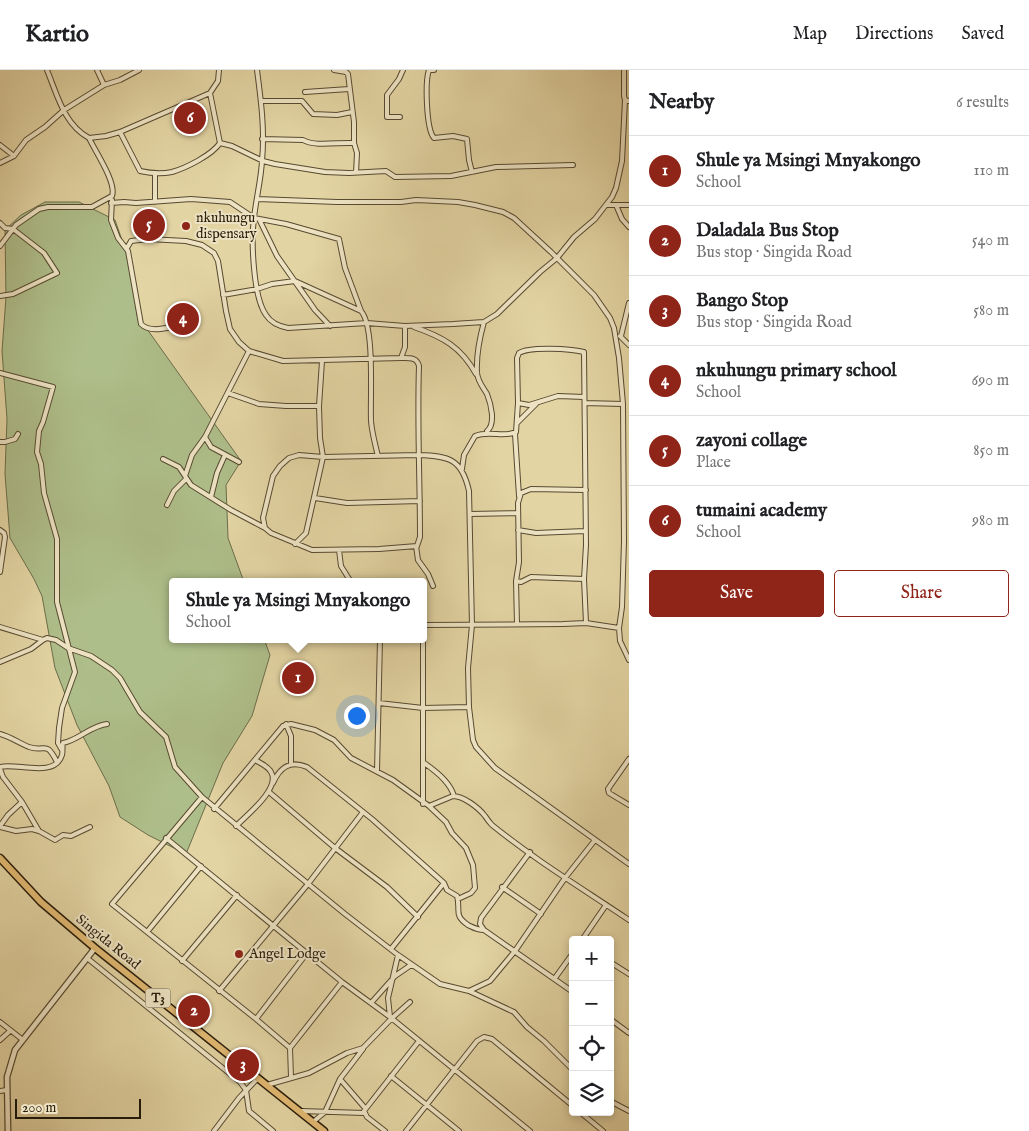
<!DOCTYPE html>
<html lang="en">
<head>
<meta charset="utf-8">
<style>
	:root { --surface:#fff; --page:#f2f2f2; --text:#202124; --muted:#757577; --line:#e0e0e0; --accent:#8f2418 }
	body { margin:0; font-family:"IM FELL English",serif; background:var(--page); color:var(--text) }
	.controls { position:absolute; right:15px; bottom:15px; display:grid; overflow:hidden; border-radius:5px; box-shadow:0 2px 8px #0003 }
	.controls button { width:45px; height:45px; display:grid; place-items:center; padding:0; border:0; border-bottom:1px solid var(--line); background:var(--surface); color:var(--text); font:25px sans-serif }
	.scale { position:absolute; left:15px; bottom:12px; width:126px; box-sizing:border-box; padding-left:5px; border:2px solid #281c0b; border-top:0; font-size:14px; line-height:18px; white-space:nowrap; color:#281c0b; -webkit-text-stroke:4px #ede3c3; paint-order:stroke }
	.you { position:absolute; left:356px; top:645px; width:18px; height:18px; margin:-12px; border:4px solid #fff; border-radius:50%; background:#1a73e8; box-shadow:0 0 0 8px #1a73e833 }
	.badge { display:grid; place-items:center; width:32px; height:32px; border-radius:50%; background:var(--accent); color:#fff; font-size:16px; font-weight:700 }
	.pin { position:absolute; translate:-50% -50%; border:2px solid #fff; box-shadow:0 1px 5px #0006 }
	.popup { position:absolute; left:169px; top:508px; width:258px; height:65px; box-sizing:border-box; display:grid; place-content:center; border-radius:5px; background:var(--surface); filter:drop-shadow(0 1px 4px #0005); font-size:16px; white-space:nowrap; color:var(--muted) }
	.popup b { font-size:19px; color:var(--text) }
	.popup::after { content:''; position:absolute; left:50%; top:100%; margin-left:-10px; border:10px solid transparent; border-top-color:var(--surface) }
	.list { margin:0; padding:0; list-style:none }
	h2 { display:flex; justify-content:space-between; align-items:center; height:65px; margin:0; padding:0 20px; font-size:21px }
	h2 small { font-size:16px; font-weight:400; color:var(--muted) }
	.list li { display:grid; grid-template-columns:32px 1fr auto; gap:15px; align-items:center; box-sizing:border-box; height:70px; padding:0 20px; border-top:1px solid var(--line) }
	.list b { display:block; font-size:19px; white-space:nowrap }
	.list p { margin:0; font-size:16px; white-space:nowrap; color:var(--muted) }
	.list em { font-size:16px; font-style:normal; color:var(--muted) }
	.actions { display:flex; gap:10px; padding:15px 20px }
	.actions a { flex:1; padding:11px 0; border:1px solid var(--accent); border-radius:5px; text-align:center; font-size:18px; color:var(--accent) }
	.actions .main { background:var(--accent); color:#fff }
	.icon { flex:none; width:28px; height:28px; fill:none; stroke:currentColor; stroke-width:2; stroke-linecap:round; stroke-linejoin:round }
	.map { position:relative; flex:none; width:629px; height:1061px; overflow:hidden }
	header { display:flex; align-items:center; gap:30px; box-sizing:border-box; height:70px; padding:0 25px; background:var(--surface); border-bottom:1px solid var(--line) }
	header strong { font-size:24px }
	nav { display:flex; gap:28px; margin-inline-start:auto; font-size:18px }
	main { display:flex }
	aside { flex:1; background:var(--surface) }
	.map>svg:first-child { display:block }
	.green { fill:#aebe8a; stroke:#6b6d4a }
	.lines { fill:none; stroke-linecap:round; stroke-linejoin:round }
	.minor-casing { stroke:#574a31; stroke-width:6 }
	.tertiary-casing { stroke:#574a31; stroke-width:7 }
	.trunk-casing { stroke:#281c0b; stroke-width:9 }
	.minor { stroke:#ede3c3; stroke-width:4 }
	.tertiary { stroke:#ede3c3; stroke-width:4.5 }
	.trunk { stroke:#e2ba72; stroke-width:6 }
	.poi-dot { fill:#8f2418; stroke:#ede3c3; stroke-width:2 }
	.labels { text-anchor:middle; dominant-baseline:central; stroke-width:4; stroke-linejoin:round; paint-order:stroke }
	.shield { fill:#ede3c3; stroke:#635842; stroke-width:1 }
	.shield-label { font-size:12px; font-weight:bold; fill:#281c0b }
	.poi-label { font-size:14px; fill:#281c0b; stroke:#ede3c3; text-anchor:start }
	.street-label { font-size:14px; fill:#281c0b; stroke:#ede3c3 }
</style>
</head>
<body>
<header>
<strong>Kartio</strong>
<nav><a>Map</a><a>Directions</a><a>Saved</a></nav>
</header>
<main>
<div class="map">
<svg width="629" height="1061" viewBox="0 0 629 1061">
	<rect width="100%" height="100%" fill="#e3d4a3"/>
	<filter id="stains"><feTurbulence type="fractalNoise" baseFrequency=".004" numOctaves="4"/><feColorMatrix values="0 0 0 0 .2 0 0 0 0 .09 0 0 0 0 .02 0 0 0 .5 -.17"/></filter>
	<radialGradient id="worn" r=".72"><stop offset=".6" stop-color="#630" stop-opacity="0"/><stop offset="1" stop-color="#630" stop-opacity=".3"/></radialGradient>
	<path class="green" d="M45,132h34l36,18 17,49 5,46 104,146 -15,24 2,53 16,44h-71v57h91l6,16 -18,61 -29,47 -37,91 -38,-19 -28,-18 -11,-31 -32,-61 -22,-57 -13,-72 -8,-17 -24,-41 -5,-64 2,-55 -5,-68 4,-54 -1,-67 16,-15z"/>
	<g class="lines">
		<defs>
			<path id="minor" d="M47,0c10,24 17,55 42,68l17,-2 14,-4 90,-39 8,-12 1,-11
				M257,0c4,30 8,61 5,91 -1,19 -6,38 -8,57 -3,22 -1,79 12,97 5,8 12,11 22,13l79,-5 38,3 48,-2 31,-2 13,-8 43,-42 17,-14 17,-21 21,-18 17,-22 4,-9 6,-27 3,-61
				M334,0l12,2 2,2 6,48v21
				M429,0c-4,11 -3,59 5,68l19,-2 14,3 2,21 3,12
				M432,0h2
				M624,0v26l1,4 4,1
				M104,15l16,-5 19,-10
				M305,22l44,-3
				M261,31h41l11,13 24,1 15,-3
				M400,47h-13v-22l12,-16 4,-9
				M120,62l20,39c9,2 22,3 32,1 14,-4 40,-17 48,-29l-10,-50
				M262,69l41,1c12,7 36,2 51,3l3,10 -1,20
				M220,73l12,3 31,15 12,3 50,8 24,1 37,-2 9,6 56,-1 45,-9 77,-2
				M0,75l14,11
				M0,93l14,-7 12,-16 19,-13 19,-17 40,-25 -7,-15
				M155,103v29
				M257,129l80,3h64l15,-2 42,2 17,3 28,7 11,6 37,34 43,43 16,23 4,10 5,30 4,46 1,137 -2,66 -3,21 1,13 9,19
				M112,130l-1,20 7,18 10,13 13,73c10,10 27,3 40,1
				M111,133l13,-1 12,1 55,-4 39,3 24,16 32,6 53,15 6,29 16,43
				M607,135h22
				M616,135l6,14 7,8
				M259,149l18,37 38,54 15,16
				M0,153l5,5 8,1 31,24 13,20 -44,21 -13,2
				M0,176l16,-21 23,-16 9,-2h44l20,-11c5,-13 -17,-45 -23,-58
				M127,178l4,-7 17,-2 38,2 16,4 12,8 4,8 8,50 4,18 9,13 10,9 34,10 118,-3c8,0 16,-1 18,8 -2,57 1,114 1,171l-3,9 -38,3 -67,1 -41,-17 -6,-5 -2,-10 10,-42 7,-10 9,-8 10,-3 24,2 96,-2c30,1 43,4 50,36l3,134 -4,43 1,39 4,33 3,7 19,21 134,96
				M223,225l34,-6 15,-5 23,-3 66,30c14,15 9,87 10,110 1,12 4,23 7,35
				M484,252c-5,18 -8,33 -7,51 1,9 6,14 10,21 4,10 9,30 0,37
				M414,257c29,10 47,20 62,47
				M620,266l9,9
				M621,266l8,-33
				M401,288l4,-11v-21
				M0,303l53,14 -10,35 -4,9 -2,21 4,12 3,29 13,46v63l18,70 -13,36 -3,20 -1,15 4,7
				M228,323l31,11 27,2h33
				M518,333l11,2 29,-9 26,1
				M585,333l38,1
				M517,353l19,-19
				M515,364l4,62
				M0,372h5l10,-3 3,-5
				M163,389l16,8 12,18 40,25 34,18
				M239,392l-28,-15 -6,-10 44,-86
				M462,399l2,-14 11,-19c14,-6 29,2 41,-4l2,-29 -1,-45 2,-5c11,-7 52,-4 65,-1l2,193 -2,34 2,44
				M185,406l7,-21 13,-18
				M211,427l6,-24 8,-18
				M315,428l32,5 73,-2
				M167,435l7,-14 12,-12
				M470,444l47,-1
				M0,460l4,3 1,4 -5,35
				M518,460l18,3 49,-2
				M295,474l11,-11 17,-76 -3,-19 -1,-32 3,-45
				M416,476l2,14 10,14 5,12
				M339,480l2,16 10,16
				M516,511l5,1 10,-5 53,2
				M517,554l-1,-43 3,-19 -1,-59 3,-10 10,-4 55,1
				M423,555l140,-1 23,-1 33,5
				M0,557l43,13 4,-2 9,2 12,8 23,8 21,14 8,8 20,34 26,25 9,30 27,30 143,117 53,41 42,29 29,7 21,-10 25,-30 50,-73 30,-38
				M0,592l31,-13 12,-9
				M379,633l44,5 46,-1
				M286,654l5,12v27
				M0,664c11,3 19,9 29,13 17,6 16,-8 28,15
				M629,689l-21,30 1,4 20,12
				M424,693c12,8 26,19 30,33
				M0,697c15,-5 55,12 62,-12 1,-4 0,-8 1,-12 16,-3 27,-17 44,-19
				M0,699l3,8 19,25 17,29
				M377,701l3,-132
				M273,713c7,-16 17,-23 34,-16l65,52 72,64 3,7 10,6c4,14 -4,19 11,29 6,3 9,5 16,5
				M269,722l66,56 52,39 31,30
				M202,727l-90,107 144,115 34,29
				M423,734v-179
				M429,736l24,-10c10,0 25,11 32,20 2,3 4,6 7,9 43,35 91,64 137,95
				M214,739l69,-83 8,-2 24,6 19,10 17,18 42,22 36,26 17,16 6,11 14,15 7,17 2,23 -4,5 -13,6
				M0,756l8,-11 14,-13
				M236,756c11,-11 45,-38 35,-54 -3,-6 -11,-9 -16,-12
				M0,757l16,4 16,-2 7,2 16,9 8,-5 8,1 19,-9
				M166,768l176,144 48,35 140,114
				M530,782l-49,66 -1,6 4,6 89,62
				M502,817l39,27
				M147,862l54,-66
				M582,870l24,-35
				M391,879l53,-66
				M87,888l153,124 6,8 3,21 24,20
				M182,891l55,-66
				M610,892l19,12
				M555,908l18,-25
				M219,921l89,-107 55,-72
				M469,921l45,21 13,15 17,14 29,29
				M371,933l24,-27 16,-11
				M390,947l-2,-19 10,-43
				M256,949l51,-66
				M610,949l19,14
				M0,952l23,18
				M0,970l10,-9
				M391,1006l68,55
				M291,1007l-1,-29 52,-66
				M340,1009l25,29
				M267,1015l42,-12 38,-20 16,-5 28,-29 19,-17
				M0,1021l7,-1
				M610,1031l19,10
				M301,1041l63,2
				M580,1042l23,19
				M313,1052l12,-10 15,-33 23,-30
				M214,1061l25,-33 19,-20
				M385,1061l-18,-14 -3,-6 55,-70
				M406,1061l71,-90 7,-4 8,2 81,67"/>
			<path id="tertiary" d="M8,1061l-1,-54 8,-27 80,-102"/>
			<path id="trunk" d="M0,788l41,44 54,46 229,183"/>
		</defs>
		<use href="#minor" class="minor-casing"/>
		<use href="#tertiary" class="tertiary-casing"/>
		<use href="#trunk" class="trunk-casing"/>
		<use href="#minor" class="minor"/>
		<use href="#tertiary" class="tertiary"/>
		<use href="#trunk" class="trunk"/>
	</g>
	<g class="poi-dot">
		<circle cx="186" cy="156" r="5"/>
		<circle cx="239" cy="884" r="5"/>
	</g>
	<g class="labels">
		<rect class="shield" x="145.5" y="918.5" width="25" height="19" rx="4"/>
		<g class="shield-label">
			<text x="158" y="928">T3</text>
		</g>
		<g class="poi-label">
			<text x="196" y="148">nkuhungu<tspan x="196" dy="16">dispensary</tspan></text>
			<text x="249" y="884">Angel Lodge</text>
		</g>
		<g class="street-label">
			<text transform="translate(108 872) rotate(39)">Singida Road</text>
		</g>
	</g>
	<rect width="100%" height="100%" filter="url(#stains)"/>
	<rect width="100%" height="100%" fill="url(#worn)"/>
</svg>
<div class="controls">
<button>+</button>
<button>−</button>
<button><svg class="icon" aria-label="locate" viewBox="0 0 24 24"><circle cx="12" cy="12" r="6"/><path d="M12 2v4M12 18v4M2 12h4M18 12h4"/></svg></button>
<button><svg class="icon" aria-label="layers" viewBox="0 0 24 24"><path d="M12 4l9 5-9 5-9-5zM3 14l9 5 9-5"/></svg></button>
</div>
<div class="scale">200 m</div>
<div class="you"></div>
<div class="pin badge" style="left:298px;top:608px">1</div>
<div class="popup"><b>Shule ya Msingi Mnyakongo</b>School</div>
<div class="pin badge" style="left:194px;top:941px">2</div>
<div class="pin badge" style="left:243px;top:995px">3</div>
<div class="pin badge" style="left:183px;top:249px">4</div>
<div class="pin badge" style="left:149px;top:155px">5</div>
<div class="pin badge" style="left:190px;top:48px">6</div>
</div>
<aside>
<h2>Nearby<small>6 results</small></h2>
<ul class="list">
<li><span class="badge">1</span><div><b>Shule ya Msingi Mnyakongo</b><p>School</p></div><em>110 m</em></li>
<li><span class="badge">2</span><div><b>Daladala Bus Stop</b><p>Bus stop · Singida Road</p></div><em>540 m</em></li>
<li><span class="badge">3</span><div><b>Bango Stop</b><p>Bus stop · Singida Road</p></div><em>580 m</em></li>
<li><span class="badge">4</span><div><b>nkuhungu primary school</b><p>School</p></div><em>690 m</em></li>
<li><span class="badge">5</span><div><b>zayoni collage</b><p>Place</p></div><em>850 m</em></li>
<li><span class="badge">6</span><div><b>tumaini academy</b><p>School</p></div><em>980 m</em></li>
</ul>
<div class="actions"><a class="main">Save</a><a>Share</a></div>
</aside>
</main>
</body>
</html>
